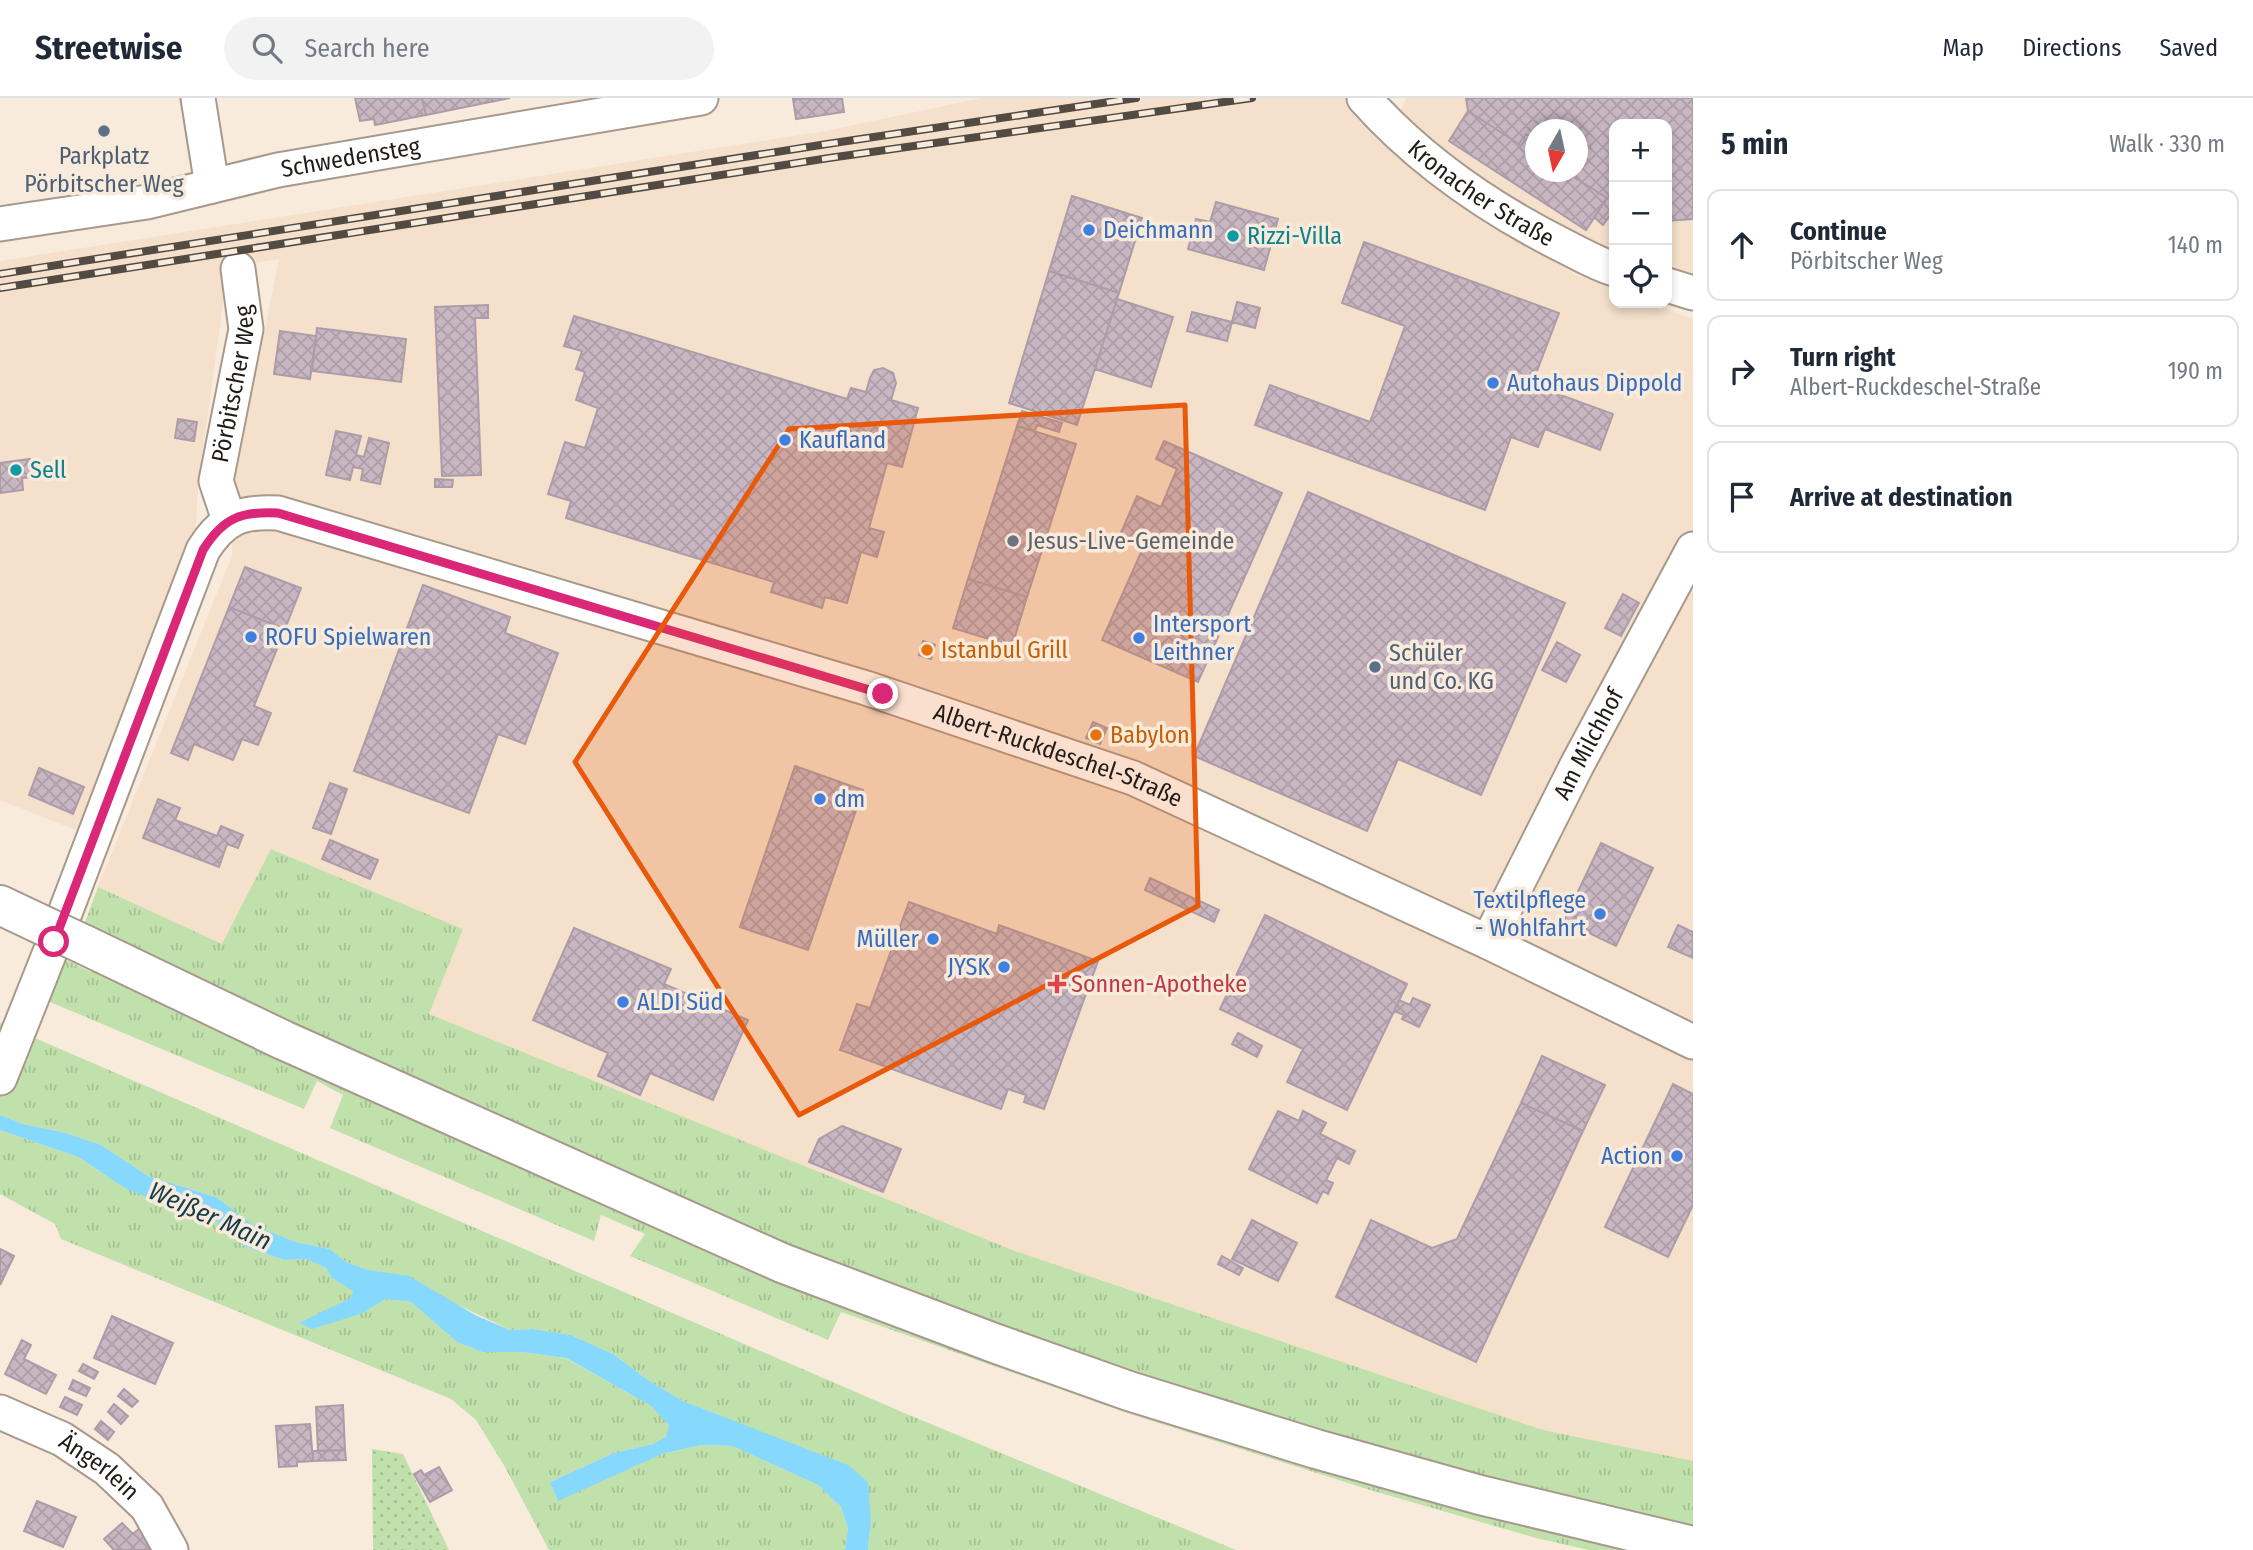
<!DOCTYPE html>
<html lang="en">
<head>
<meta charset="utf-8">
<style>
	:root { --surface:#fff; --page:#f2f2f3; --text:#1f2937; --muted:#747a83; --line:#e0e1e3 }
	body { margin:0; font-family:"Fira Sans Condensed",sans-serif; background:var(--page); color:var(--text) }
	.controls { position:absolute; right:21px; top:21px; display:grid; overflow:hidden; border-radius:14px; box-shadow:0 4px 10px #0003 }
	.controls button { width:63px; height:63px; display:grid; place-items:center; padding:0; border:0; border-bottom:2px solid var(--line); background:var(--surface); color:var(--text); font:35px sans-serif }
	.compass { position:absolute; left:1525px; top:21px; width:63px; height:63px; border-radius:50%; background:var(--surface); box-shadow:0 4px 10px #0003; rotate:189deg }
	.stop { position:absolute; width:21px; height:21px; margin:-16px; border:5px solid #db2777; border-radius:50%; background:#fff }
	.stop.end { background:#db2777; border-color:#fff; box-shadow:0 2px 7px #0008 }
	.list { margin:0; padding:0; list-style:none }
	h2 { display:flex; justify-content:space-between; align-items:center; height:91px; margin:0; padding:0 28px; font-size:30px }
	h2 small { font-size:23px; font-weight:400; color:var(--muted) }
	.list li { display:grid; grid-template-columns:46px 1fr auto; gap:21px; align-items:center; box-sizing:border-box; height:112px; margin:0 14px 14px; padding:0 14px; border:2px solid var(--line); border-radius:14px }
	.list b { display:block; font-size:26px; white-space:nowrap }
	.list p { margin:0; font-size:23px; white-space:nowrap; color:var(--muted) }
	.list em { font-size:23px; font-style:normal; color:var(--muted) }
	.icon { flex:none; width:38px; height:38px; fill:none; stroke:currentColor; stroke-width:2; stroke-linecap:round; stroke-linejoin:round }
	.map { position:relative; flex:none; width:1693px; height:1452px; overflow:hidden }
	header { display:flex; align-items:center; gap:42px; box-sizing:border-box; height:98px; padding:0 35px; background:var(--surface); border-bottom:2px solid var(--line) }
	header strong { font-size:33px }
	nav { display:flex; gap:38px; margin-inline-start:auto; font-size:24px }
	.search { width:490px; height:63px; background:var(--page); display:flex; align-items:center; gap:18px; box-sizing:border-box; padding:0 24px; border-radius:38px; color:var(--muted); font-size:26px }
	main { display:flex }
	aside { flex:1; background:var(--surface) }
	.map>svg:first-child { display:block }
	.built { fill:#f4e0cb; fill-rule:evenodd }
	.grass { fill:url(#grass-tufts) }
	.park { fill:url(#park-dots) }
	.water { fill:#86d8fc }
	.building { fill:url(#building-cross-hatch); stroke:#ad9ca8; stroke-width:2 }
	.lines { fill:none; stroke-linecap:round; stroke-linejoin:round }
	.minor-casing { stroke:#a7998b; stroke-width:37 }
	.highway-casing { stroke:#a7998b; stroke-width:42 }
	.minor { stroke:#fff; stroke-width:33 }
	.highway { stroke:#fff; stroke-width:38 }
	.rail-casing { stroke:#524b44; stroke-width:8 }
	.rail { stroke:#f9ebdc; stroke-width:5; stroke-dasharray:16; stroke-linecap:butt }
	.highway-bridge-casing { stroke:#a7998b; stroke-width:42; stroke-linecap:butt }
	.highway-bridge { stroke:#fff; stroke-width:38 }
	.route { stroke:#db2777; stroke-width:9 }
	.marked { fill:#e8590c; fill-opacity:0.2; stroke:#e8590c; stroke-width:5; stroke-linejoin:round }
	.service-dot { fill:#5c6f8a; stroke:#f9ebdc; stroke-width:2.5 }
	.shop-dot { fill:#3f7fe0; stroke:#f9ebdc; stroke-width:2.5 }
	.culture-dot { fill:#0f9aa8; stroke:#f9ebdc; stroke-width:2.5 }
	.worship-dot { fill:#6b7280; stroke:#f9ebdc; stroke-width:2.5 }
	.food-dot { fill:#e8710a; stroke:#f9ebdc; stroke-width:2.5 }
	.health-dot { fill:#e0444e; stroke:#f9ebdc; stroke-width:2.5 }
	.labels { text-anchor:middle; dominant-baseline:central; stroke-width:7; stroke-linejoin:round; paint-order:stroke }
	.service-label { font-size:24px; fill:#4e5e75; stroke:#f9ebdc }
	.street-label { font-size:24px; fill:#211c17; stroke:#f9ebdc }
	.shop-label { font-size:24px; fill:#366cbe; stroke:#f9ebdc; text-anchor:start }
	.culture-label { font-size:24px; fill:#0d838f; stroke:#f9ebdc; text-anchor:start }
	.worship-label { font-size:24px; fill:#5b616d; stroke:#f9ebdc; text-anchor:start }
	.food-label { font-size:24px; fill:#c56008; stroke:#f9ebdc; text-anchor:start }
	.health-label { font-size:24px; fill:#be3a42; stroke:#f9ebdc; text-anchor:start }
	.water-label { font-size:26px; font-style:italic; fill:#163b4a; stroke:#f9ebdc }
</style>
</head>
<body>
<header>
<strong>Streetwise</strong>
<div class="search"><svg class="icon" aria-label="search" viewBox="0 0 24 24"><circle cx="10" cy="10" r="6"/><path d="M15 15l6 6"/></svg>Search here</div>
<nav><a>Map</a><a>Directions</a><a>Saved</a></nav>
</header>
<main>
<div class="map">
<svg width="1693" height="1452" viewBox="0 0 1693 1452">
	<defs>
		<pattern id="grass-tufts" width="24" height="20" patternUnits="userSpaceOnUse" patternTransform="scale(1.75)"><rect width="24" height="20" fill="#c0e1ac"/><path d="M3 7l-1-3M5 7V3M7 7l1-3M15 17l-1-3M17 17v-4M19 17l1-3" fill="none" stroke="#a5c093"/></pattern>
		<pattern id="park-dots" width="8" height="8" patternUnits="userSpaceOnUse" patternTransform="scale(1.75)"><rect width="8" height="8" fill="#c0e1ac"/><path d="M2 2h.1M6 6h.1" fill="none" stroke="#a5c093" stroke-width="1.8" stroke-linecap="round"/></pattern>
		<pattern id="building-cross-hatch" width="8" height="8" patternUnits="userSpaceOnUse" patternTransform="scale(1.75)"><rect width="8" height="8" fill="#c8b7c3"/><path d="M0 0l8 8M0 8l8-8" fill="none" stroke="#ac9da7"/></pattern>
	</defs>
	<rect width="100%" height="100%" fill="#f9ebdc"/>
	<path class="built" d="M982,0h366l105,104 124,73 37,14v14h36l43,16v1142l-150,-31 -528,-179 -586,-237 34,-85 -191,-80 -50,96 -124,-58 134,-331 2,-75 45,-222 -51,8 -30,219 -2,41 -118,304 -78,-31v-539l825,-130z
		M1406,0h287v181l-26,-7v-148h-53v132l-122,-62 -93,-81zM1535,32h42v42h-42z"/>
	<path class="grass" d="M271,751l192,80 -34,85 586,237 528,179 150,31v65l-58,-10 -155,-37 -376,-114 -331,-121 -690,-316 15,-41 124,57z
		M64,861l27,13 4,-8 611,281 948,305h-65l-53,-12 -166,-48 -243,-77 -286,-101 -13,28 -198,-84 15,-22 -44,-19 -7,26 -264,-113 13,-33 -26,-14 -13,28 -254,-107z
		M0,925l909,392 327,135h-368l3,-30 -110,-88 -78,-31 -32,-19 -38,-28 -42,-19 -38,-6 -23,1 -64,-31 -61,-26 -17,-3 -22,-8 -16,-13 -34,-7 -44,-17 -36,-28 -68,-21 -47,-31 -35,-12 -43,-9 -23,-9z
		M0,1032l78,27 19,13 67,33 28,6 25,13 27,24 40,14 22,-1 20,9 6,10 22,13 -2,7 -21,11 32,4 23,-14 25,3 46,40 25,10h39l44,6 86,48 19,19 -3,12 -14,7 -39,9 -64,29 8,18 104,-46 39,-9 31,1 86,39 23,22 7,21 -3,22h-296l-44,-83 -29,-47 -25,-21 -390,-160 -6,-15 -55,-30z"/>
	<path class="park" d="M372,1351l31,5 46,96h-76z"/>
	<path class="water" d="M0,1017l23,9 43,9 35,12 47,31 68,21 37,28 43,17 34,7 16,13 22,8 41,6 68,40 33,14 23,-1 38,6 42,19 38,28 32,19 165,64 20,17 3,38 -3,30h-23l3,-22 -7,-21 -23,-22 -86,-39 -31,-1 -39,9 -104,47 -8,-19 64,-29 39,-9 13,-7 3,-12 -18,-19 -85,-48 -45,-6h-39l-25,-10 -46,-40 -25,-3 -23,14 -51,16 -13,-6 52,-25 2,-7 -21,-13 -6,-10 -20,-9 -22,1 -40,-14 -27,-24 -25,-13 -28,-6 -36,-13 -50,-33 -78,-27z"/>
	<path class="building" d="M355,0h67l4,17 -51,10 -1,-6 -14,2z
		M422,0h88l-84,17z
		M842,0l2,14 -48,7 -3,-20z
		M1466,0h227v121l-26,2v-97h-53v86l-11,15 -9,-8 13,-19 -41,-26h11v-42h-42v10l-9,-6 -7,10 -51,-33z
		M1468,13l51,33 7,-10 9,6v32h31l41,26 -21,32 -137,-89z
		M1072,98l70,22 -23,75 -70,-22z
		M1216,104l62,17 -14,51 -76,-21 8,-30 14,3z
		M1364,144l195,71 -22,58 7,18 69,25 -13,36 -55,-21 -7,18 -27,-10 -26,73 -230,-85 15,-40 100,37 35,-96 -63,-23z
		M1049,173l70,22 -42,132 -68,-22z
		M1117,201l56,18 -22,70 -56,-18z
		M1237,204l23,6 -5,20 -23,-6z
		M488,207v13h-13l6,157 -39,1 -7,-169z
		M1192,214l40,10 -5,19 -40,-10z
		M574,218l273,83 4,-11 15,4 4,-14 4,-8 9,-2 10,5 3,10 -5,17 27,8 -16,59 -15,-4 -18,65 15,4 -7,25 -16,-5 -14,51 -22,-6 -3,11 -51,-16 3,-10 -208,-64 5,-17 -23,-7 17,-52 20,6 13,-40 -22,-8 9,-28 -9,-3 6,-18 -18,-5z
		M317,230l89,11 -5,43 -89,-11z
		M280,233l36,5 -6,43 -36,-5z
		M1022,313l40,12 -3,9 -22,-7 -2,6 -18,-5z
		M178,321l19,3 -3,19 -19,-3z
		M1017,328l59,18 -49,153 -59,-18z
		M336,333l25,5 -5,19 8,2 5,-19 20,5 -9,41 -19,-4 2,-11 -10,-2 -3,13 -24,-5z
		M1164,343l118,52 -84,189 -96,-42 41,-92 -24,-11 18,-41 24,11 16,-38 -21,-10z
		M30,361l2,18 -10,1 1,12 -23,3v-30z
		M435,381l18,1 -1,7h-17z
		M1308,394l257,111 -84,192 -83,-36 -31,72 -173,-75z
		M245,469l56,21 -16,41 -56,-22z
		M968,481l59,18 -15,49 -59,-18z
		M423,487l87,32 -5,16 53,20 -33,91 -27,-10 -29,79 -115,-42z
		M1623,496l16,9 -18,33 -16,-8z
		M229,509l56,22 -31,77 17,7 -13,32 -16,-6 -9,21 -39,-16 -6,16 -17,-7z
		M923,543l12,4 -4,14 -12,-4z
		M1557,544l23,13 -14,27 -24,-12z
		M1093,624l14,6 -7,16 -14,-6z
		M795,668l68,24 -55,160 -68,-23z
		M39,670l45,19 -11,27 -44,-19z
		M330,685l17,6 -16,45 -18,-6z
		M158,701l22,9 -5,12 42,16 4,-10 22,9 -5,13 -11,-4 -8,23 -76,-29z
		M330,742l48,20 -8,19 -48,-20z
		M1601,745l52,25 -37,78 -52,-25z
		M1150,780l69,32 -5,12 -69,-32z
		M909,804l88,32 2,-9 99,36 -54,148 -20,-7 2,-7 -18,-6 -7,20 -161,-59 17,-46 13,4z
		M1265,817l142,69 -60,126 -60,-28 16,-33 -83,-40z
		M1678,827l15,7v26l-25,-11z
		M574,830l97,41 -7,15 84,36 -35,80 -63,-27 -10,22 -42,-19 10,-23 -75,-33z
		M1413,900l17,7 -11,22 -17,-8 2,-4 -10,-4 5,-11 11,5z
		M1238,935l24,13 -5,11 -25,-13z
		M1542,958l63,29 -22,46 -62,-28z
		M1673,986l20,10v111l-25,52 -63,-30z
		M1521,1005l62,28 -107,231 -140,-65 35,-77 61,28 25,-9z
		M1278,1013l21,10 4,-10 23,12 -6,11 35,17 -6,13 -12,-6 -11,22 7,3 -5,11 -5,-3 -6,12 -68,-34z
		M842,1028l59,23 -18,43 -74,-30 10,-23z
		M1252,1122l45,23 -19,38 -46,-22z
		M0,1151l14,7 -14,29z
		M1222,1158l21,12 -4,7 -21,-11z
		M112,1218l61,27 -18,41 -61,-26z
		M22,1242l9,5 -7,14 32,16 -10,19 -41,-20z
		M83,1266l15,8 -4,7 -15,-8z
		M73,1282l17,8 -4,8 -17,-7z
		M124,1291l14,12 -6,6 -14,-11z
		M65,1299l17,8 -5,10 -17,-8z
		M114,1306l14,12 -7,8 -13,-12z
		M343,1307l2,45 -27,1 -2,-44z
		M101,1323l13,11 -6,8 -13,-11z
		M310,1326l3,37 -16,1v4l-18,1 -3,-41z
		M345,1352l1,10 -33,1v-10z
		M439,1369l13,23 -22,12 -16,-28 7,-4 3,5z
		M37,1403l39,16 -13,30 -39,-16z
		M122,1425l11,11 9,-8 12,24h-40l-10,-11z"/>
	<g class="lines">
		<defs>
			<g id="minor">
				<path d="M198,0l14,88"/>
				<path id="s1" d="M1364,0c55,62 128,112 202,149 16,8 31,17 48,22"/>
				<path id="s2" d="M0,126l147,-22 131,-32 423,-72"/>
				<path d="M1667,187l26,8"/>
				<path id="s3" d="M229,422l-13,-39 30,-152 -8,-60"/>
				<path id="s4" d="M1488,844l89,-177 116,-216"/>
				<path id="s5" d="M0,980l54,-136 149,-392c20,-32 38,-39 75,-37l588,175 267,90 355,164 205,100"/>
				<path id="s6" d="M0,1314l62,27 45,30 40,38 24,43"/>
			</g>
			<path id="highway" d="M0,807l36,17
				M85,847l198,95 499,223 212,80 135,48 187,58 164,46 213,51"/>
		</defs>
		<use href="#minor" class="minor-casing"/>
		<use href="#highway" class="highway-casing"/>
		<use href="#minor" class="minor"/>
		<use href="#highway" class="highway"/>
		<defs>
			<path id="rail" d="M0,176l827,-130 309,-46
				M0,190l829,-130 423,-60"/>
		</defs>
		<use href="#rail" class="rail-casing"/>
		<use href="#rail" class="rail"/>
		<defs>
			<path id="highway-bridge" d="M36,824l49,23"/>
		</defs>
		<use href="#highway-bridge" class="highway-bridge-casing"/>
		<use href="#highway-bridge" class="highway-bridge"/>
	</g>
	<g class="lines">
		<path class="route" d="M54,844l149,-392c20,-32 38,-39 75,-37l605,181"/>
	</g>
	<path class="marked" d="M1185,307l13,501 -399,209 -224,-353 214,-333z"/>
	<g class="service-dot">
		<circle cx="104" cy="33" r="7"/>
		<circle cx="1375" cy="569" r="7"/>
	</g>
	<g class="shop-dot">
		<circle cx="1089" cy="132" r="7"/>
		<circle cx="1493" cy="285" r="7"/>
		<circle cx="785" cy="342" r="7"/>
		<circle cx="251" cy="539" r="7"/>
		<circle cx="1139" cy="540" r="7"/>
		<circle cx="820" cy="701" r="7"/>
		<circle cx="1600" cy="816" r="7"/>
		<circle cx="933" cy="841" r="7"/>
		<circle cx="1004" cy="869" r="7"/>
		<circle cx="623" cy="904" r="7"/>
		<circle cx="1677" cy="1058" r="7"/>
	</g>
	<g class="culture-dot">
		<circle cx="1233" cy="138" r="7"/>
		<circle cx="16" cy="372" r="7"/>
	</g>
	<circle class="worship-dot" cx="1013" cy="443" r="7"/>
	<g class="food-dot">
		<circle cx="927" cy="552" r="7"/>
		<circle cx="1096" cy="637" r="7"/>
	</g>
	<path class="health-dot" d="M1053.5 875.5h7v7h7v7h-7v7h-7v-7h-7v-7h7z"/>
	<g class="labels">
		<g class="service-label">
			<text x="104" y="58">Parkplatz<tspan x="104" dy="28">Pörbitscher Weg</tspan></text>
			<text x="1389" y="555" text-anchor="start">Schüler<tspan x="1389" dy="28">und Co. KG</tspan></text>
		</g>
		<g class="street-label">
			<text stroke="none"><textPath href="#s2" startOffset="357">Schwedensteg</textPath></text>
			<text stroke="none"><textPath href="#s1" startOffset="152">Kronacher Straße</textPath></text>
			<text stroke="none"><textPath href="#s3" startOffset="140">Pörbitscher Weg</textPath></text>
			<text stroke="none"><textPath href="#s4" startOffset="222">Am Milchhof</textPath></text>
			<text stroke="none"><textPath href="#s5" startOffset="1472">Albert-Ruckdeschel-Straße</textPath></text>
			<text stroke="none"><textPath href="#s6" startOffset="114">Ängerlein</textPath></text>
		</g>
		<g class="shop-label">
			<text x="1103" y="132">Deichmann</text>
			<text x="1507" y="285">Autohaus Dippold</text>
			<text x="799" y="342">Kaufland</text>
			<text x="1153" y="526">Intersport<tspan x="1153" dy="28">Leithner</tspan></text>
			<text x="265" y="539">ROFU Spielwaren</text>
			<text x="834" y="701">dm</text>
			<text x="1586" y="802" text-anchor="end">Textilpflege<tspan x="1586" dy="28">- Wohlfahrt</tspan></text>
			<text x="919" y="841" text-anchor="end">Müller</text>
			<text x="990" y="869" text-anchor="end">JYSK</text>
			<text x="637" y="904">ALDI Süd</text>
			<text x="1663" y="1058" text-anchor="end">Action</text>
		</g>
		<g class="culture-label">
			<text x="1247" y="138">Rizzi-Villa</text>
			<text x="30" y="372">Sell</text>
		</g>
		<g class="worship-label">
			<text x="1027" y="443">Jesus-Live-Gemeinde</text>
		</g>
		<g class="food-label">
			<text x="941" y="552">Istanbul Grill</text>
			<text x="1110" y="637">Babylon</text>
		</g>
		<g class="health-label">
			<text x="1071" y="886">Sonnen-Apotheke</text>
		</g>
		<g class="water-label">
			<text transform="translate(210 1118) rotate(24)">Weißer Main</text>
		</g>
	</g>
</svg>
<div class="controls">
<button>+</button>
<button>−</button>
<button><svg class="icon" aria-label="locate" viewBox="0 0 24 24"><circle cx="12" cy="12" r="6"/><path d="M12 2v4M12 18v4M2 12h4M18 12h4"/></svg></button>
</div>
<svg class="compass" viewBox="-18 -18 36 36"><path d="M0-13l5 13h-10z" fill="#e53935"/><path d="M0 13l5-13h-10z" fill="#747a83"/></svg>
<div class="stop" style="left:54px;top:844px"></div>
<div class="stop end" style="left:883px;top:596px"></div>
</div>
<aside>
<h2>5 min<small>Walk · 330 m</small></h2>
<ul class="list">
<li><svg class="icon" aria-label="ahead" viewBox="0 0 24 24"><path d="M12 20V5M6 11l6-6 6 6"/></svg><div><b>Continue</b><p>Pörbitscher Weg</p></div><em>140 m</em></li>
<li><svg class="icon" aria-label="right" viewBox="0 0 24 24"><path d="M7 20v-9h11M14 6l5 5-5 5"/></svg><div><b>Turn right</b><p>Albert-Ruckdeschel-Straße</p></div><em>190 m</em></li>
<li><svg class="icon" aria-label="arrive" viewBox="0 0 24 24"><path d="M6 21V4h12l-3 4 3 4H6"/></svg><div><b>Arrive at destination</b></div></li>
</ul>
</aside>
</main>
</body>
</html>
